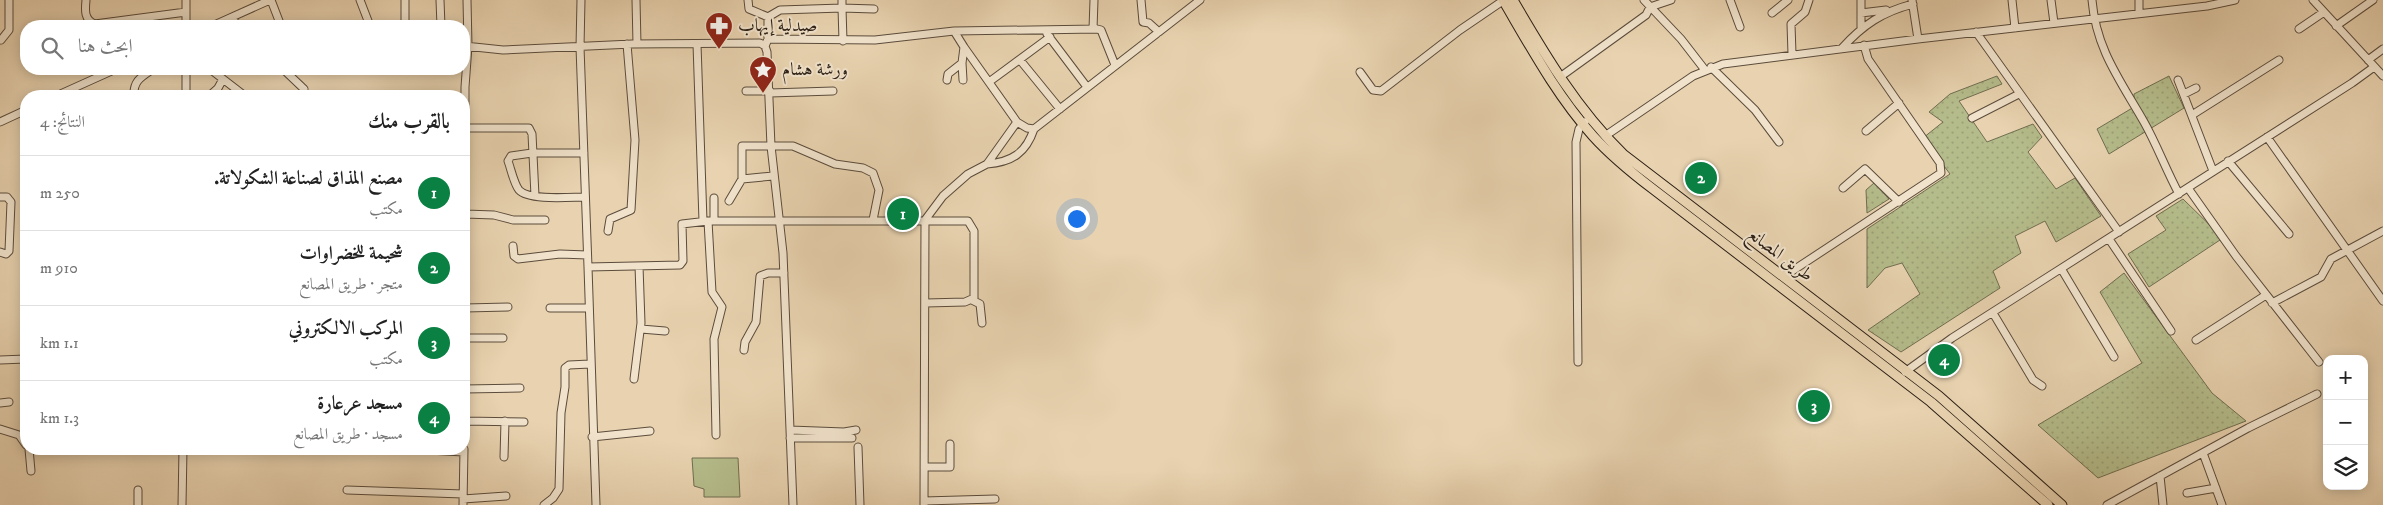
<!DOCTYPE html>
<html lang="ar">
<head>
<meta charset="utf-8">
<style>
	:root { --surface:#fff; --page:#f2f2f2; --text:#222; --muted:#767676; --line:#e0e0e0; --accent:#0b8043 }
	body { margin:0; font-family:"IM FELL DW Pica",Amiri,serif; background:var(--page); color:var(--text); direction:rtl }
	.controls { position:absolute; right:15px; bottom:15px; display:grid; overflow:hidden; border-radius:10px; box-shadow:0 2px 12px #0003 }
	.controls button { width:45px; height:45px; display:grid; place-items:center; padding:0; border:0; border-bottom:1px solid var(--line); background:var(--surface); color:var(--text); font:25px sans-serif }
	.you { position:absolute; left:1076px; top:218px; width:18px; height:18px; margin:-12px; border:4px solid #fff; border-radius:50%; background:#1a73e8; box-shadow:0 0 0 8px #1a73e833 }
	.badge { display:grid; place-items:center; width:32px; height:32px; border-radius:50%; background:var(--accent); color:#fff; font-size:16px; font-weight:700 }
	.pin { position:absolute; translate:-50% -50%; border:2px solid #fff; box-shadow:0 1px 5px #0006 }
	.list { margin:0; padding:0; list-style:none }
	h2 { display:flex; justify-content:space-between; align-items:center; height:65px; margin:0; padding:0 20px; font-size:21px }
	h2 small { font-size:16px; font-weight:400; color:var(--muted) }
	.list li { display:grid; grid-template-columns:32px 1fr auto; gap:15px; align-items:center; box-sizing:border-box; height:75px; padding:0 20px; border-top:1px solid var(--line) }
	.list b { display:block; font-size:19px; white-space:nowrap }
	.list p { margin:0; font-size:16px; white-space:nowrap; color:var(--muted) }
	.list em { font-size:16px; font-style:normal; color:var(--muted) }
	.icon { flex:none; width:28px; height:28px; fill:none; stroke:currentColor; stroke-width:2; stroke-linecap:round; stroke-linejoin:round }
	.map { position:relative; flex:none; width:2383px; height:505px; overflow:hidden; direction:ltr }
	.search { position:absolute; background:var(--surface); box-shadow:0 2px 12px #0003; left:20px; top:20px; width:450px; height:55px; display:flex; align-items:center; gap:12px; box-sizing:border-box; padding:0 18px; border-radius:20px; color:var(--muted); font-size:19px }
	.panel { position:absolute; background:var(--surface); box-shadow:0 2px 12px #0003; left:20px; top:90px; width:450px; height:365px; border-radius:20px; direction:rtl }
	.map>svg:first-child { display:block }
	.grass { fill:#b5bc8b; stroke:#706e50 }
	.park { fill:url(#park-dots); stroke:#706e50 }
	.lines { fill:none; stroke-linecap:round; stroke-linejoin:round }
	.minor-casing { stroke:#5b4c3c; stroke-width:9 }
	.major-casing { stroke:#2c2016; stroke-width:11 }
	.minor { stroke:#f0e2cb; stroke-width:7 }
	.major { stroke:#e8d2af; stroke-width:9 }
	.labels { text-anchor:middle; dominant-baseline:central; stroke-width:4; stroke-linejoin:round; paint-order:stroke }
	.poi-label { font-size:18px; fill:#2c2016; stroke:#f0e2cb; text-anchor:start }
	.street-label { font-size:18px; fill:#2c2016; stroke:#f0e2cb }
</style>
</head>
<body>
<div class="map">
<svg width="2383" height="505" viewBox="0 0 2383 505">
	<defs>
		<pattern id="park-dots" width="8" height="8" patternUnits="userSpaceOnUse" patternTransform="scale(1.25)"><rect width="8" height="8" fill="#b5bc8b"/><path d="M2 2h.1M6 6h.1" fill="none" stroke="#9ca177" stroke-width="1.8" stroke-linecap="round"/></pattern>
	</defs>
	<rect width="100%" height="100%" fill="#e8d2af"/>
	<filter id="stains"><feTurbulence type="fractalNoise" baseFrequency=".004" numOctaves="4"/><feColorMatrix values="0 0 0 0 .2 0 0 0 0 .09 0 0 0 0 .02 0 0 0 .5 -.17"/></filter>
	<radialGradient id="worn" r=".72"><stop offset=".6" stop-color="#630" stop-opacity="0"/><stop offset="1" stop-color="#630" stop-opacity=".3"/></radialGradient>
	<path class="grass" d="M692,458h46l2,39h-36v-8l-10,-3z"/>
	<path class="park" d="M1997,76l5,8 -43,17 28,41 46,-18 9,13 -14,15 28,37 19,-11 26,38 -45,26 -11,-21 -30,15 6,17 -28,18 7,17 -99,64 -33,-22 52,-36 -18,-31 -17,5 -18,20v-59l83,-55 -27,-36 20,-16 -14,-10 21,-18z
		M2169,76l15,32 -75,46 -12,-25 37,-22v-13z
		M1874,183l15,16 -22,14 -1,-23z
		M2183,199l40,39 -74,49 -21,-33 38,-24 -10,-14z
		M2124,273l88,120 34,28 -148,57 -60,-53 104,-62 -42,-71z"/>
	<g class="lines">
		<defs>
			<path id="minor" d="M86,0c-1,10 -2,20 9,24l91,-12
				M186,0v26
				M271,0l10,26
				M360,0l10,26
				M405,0v26
				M440,0l1,26
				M581,0l-1,47 8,220 92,-2 3,-4 -1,-37 26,-3 4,71 10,15 -8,32 2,96
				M636,0l1,44
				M748,0l1,9 19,8v22l-3,7 2,6 4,94 12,107 10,252
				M1141,0l2,22 6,1 10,9
				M1644,0l37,39 24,31
				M1730,0l10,27
				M1861,0v27
				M1912,0l6,39
				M2012,0l3,28
				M2051,0l3,23
				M2092,0c4,49 28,80 52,122 13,23 22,48 35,72
				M2139,0v13
				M2313,0l70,76
				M1772,13l16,-13
				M1861,13l25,-3
				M768,17l12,-7 62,-2v-8
				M231,18l8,8
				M212,26l58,-26
				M2336,26l37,-26
				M1093,29l1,-29
				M2299,29l25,-17
				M954,31l143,-2 4,1 14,35
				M1976,32l143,200
				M1047,34l40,53
				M768,39l107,1 79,-9 10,16 -2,16 -14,11 -1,6
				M1,40l8,-10v-30
				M843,41l-1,-33 32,1
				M697,44l6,177
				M465,46l38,4 129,-6 128,-1 5,3
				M964,47l53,75 10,6 7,1 166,-129
				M1842,48c21,-23 40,-36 71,-44
				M1792,54l-1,-30 14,-12 4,-12
				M1020,60l40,49
				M2368,60l15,-11
				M962,63l1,17
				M1711,67l44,43 24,32
				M210,69l35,27
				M283,69l21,20
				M1360,72l13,18 8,1 79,-61 44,-30
				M1560,77l86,-62 4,-8 21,-7
				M2178,80l35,91
				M989,82l61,-45
				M746,91h24
				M770,93l63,-2
				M2184,94l12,-6
				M56,96l60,-27
				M134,96c-1,-15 7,-19 19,-27
				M186,96v-27
				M209,96l9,-8 5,-9
				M2192,115l87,-55
				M1972,118l47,-24
				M0,122l26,-12
				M466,128h63l3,6 3,62
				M1866,131l33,-28
				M1605,136l88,-60 30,-12 195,-25 289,-33 28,-6
				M2267,137l116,164
				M584,153h-52l-21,3 -3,5c3,8 6,23 11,29 10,11 52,7 66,7
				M2228,161l61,73
				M987,164c25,-2 39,-11 47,-35
				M742,179v-33h51l42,18 28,4 10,5 6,17 -6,30
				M1843,188l22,-19 34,33
				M2188,188l48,68 83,106
				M0,197h7l4,5 -2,49 -3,3 -6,-2
				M714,198v23
				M729,201l13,-22 31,-3
				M465,214l29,1 19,5h32
				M708,221h260l6,10v67l-9,4 -39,1
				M608,231l2,-12 21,-9 4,-70 -8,-96
				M2109,239l62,92
				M513,246l1,10 4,3 42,-5 27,1
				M588,267l8,238
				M2062,270l52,87
				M1783,277l158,-104 -1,-10 -72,-104 -4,-14
				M972,300l8,4 2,19
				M2272,303l49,-26 10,-18 52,-28
				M465,308l43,-1
				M550,308h38
				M1993,313l40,67 9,6
				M641,329l24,2
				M465,338h38
				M2196,340l70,-45
				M744,350l1,-8 11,-20 4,-46 8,-3h16
				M0,360l26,-1
				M1578,362l-2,-220 3,-13 6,-7
				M1905,372l47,-34 400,-255 22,-16
				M634,379l7,-56 -2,-57
				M464,389l56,-1
				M0,403l9,-1
				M464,421l60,1
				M464,425l1,-338 3,-41 -1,-46
				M0,429l19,6 7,10
				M790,430l54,2 12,-2
				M592,437l58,-6
				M790,438h62
				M858,447l2,58
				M29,449l2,22
				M412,449l51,3
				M2203,453l19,52
				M504,457l1,-36
				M924,467h26v-23
				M2160,476l3,29
				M347,490l116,4
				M2187,493l29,-5
				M463,499l43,-3
				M924,501l71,-2
				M138,505v-15
				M182,505l1,-56
				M463,505l1,-56
				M544,505l9,-7 6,-9 2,-76 4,-26v-19l4,-3 21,-1
				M924,505l1,-285 18,-24 25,-22 19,-10 30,-42
				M2107,505l141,-77 69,-34"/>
			<path id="major" d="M1503,0c27,46 54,96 90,136 18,20 39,37 60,53l278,213 117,103
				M1513,0c32,55 64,109 110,154l316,242 123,109"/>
		</defs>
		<use href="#minor" class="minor-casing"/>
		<use href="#major" class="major-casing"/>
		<use href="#minor" class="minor"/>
		<use href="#major" class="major"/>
	</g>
	<defs>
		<symbol id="pharmacy-pin" viewBox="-11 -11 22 30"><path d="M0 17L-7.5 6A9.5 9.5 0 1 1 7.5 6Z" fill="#8f2418" stroke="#f0e2cb"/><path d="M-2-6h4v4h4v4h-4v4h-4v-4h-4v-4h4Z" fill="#fff"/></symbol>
		<symbol id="sight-pin" viewBox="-11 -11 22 30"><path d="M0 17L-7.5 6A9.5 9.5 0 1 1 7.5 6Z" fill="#8f2418" stroke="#f0e2cb"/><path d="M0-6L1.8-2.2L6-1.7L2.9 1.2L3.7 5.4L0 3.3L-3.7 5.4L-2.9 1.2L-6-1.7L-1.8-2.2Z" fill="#fff"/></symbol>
	</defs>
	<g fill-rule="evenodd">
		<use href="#pharmacy-pin" x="703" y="10" width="32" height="43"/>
		<use href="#sight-pin" x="747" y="54" width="32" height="43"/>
	</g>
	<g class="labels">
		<g class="poi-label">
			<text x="738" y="26">صيدلية إيهاب</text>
			<text x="782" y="70">ورشة هشام</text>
		</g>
		<g class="street-label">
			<text transform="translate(1780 255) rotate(37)">طريق المصانع</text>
		</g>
	</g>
	<rect width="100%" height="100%" filter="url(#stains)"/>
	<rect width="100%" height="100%" fill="url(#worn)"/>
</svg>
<div class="controls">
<button>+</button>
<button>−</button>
<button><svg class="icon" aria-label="layers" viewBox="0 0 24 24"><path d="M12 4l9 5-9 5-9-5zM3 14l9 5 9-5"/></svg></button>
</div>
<div class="you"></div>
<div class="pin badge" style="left:903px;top:214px">1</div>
<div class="pin badge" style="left:1701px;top:178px">2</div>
<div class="pin badge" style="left:1814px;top:406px">3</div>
<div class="pin badge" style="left:1944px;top:360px">4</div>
<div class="search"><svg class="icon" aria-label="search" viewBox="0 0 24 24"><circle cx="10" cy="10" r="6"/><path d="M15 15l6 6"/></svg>ابحث هنا</div>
<section class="panel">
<h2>بالقرب منك<small>النتائج: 4</small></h2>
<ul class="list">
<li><span class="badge">1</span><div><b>مصنع المذاق لصناعة الشكولاتة.</b><p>مكتب</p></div><em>250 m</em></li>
<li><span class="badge">2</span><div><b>شحيمة للخضراوات</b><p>متجر · طريق المصانع</p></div><em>910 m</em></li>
<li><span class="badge">3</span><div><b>المركب الالكتروني</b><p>مكتب</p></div><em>1.1 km</em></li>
<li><span class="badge">4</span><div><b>مسجد عرعارة</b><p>مسجد · طريق المصانع</p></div><em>1.3 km</em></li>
</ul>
</section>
</div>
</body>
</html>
